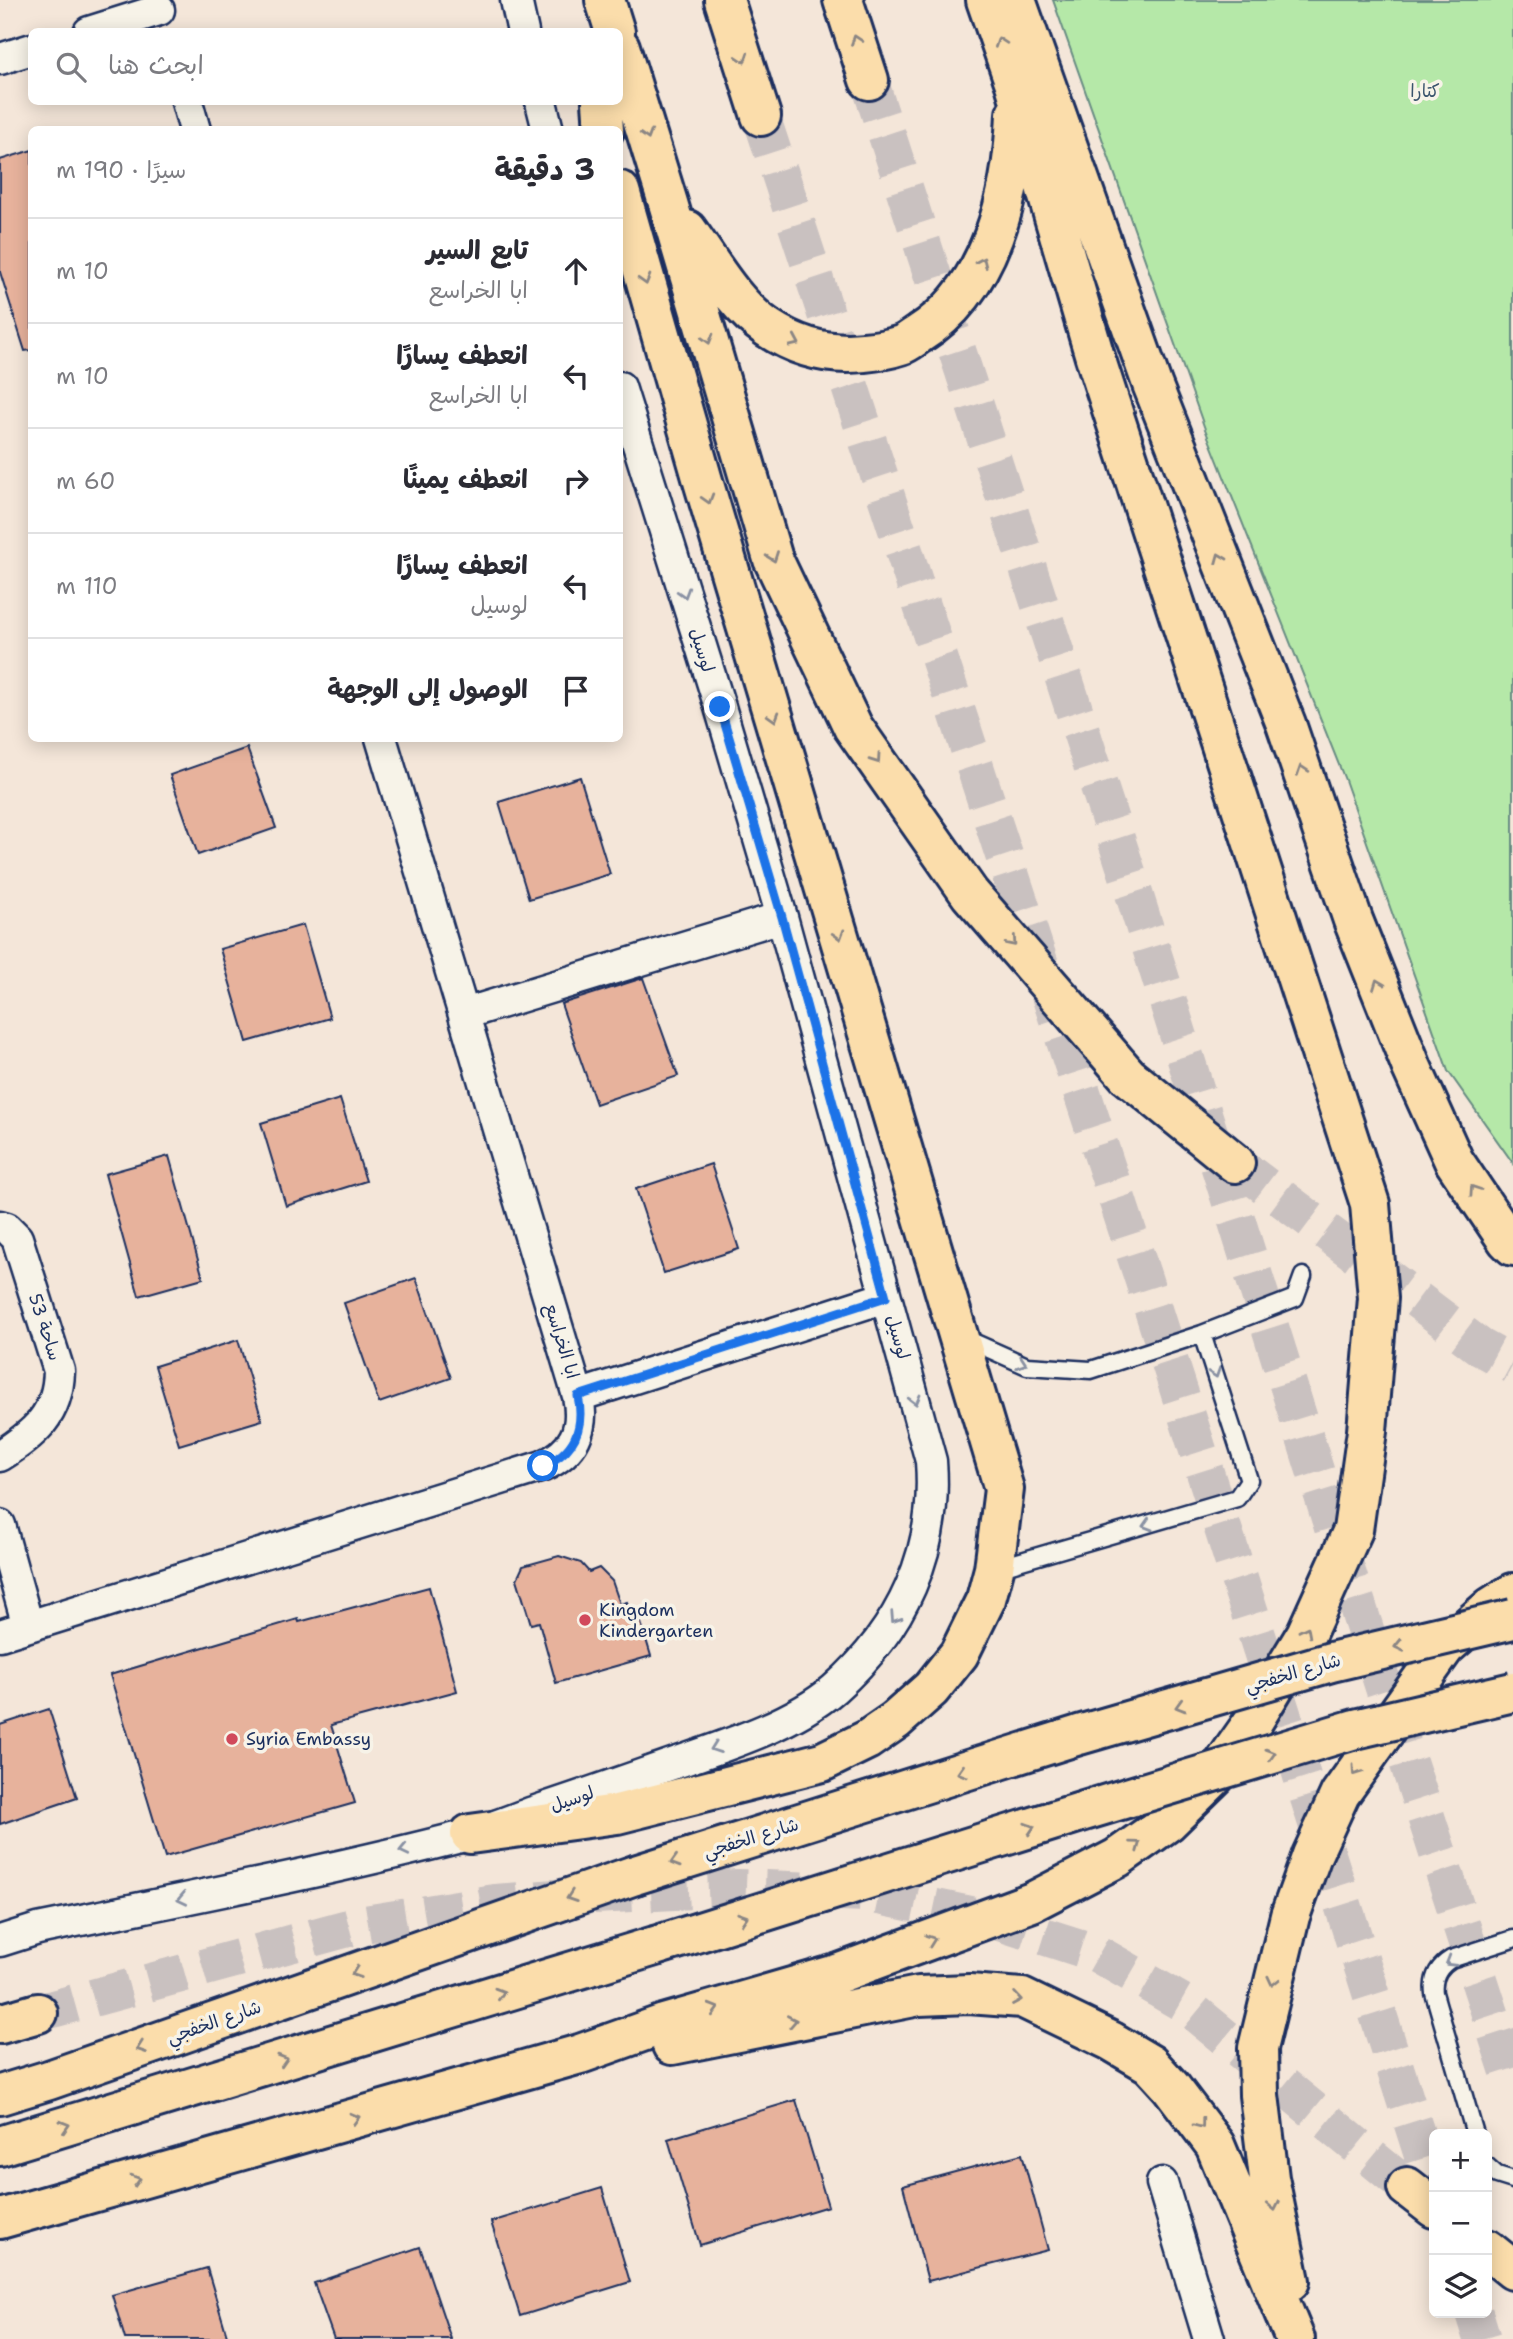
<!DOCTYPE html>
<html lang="ar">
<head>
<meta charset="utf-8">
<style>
	:root { --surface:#fff; --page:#f7f7f7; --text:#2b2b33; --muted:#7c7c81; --line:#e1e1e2 }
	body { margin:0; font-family:"Shantell Sans","Playpen Sans Arabic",sans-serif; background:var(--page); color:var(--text); direction:rtl }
	.controls { position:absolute; right:21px; bottom:21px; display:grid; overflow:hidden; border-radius:10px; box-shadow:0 4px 18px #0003 }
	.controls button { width:63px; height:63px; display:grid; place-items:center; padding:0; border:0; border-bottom:2px solid var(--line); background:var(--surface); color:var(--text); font:35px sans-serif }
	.stop { position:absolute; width:21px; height:21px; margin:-16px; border:5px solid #1a73e8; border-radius:50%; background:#fff }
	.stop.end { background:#1a73e8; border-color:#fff; box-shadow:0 2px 7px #0008 }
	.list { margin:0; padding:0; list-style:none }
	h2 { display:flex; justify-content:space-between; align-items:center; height:91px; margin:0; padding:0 28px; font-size:30px }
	h2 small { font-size:23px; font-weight:400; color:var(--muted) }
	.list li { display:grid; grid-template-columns:46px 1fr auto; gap:21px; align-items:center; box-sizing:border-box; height:105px; padding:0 28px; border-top:2px solid var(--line) }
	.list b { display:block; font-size:26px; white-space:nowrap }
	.list p { margin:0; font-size:23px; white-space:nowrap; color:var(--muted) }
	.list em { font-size:23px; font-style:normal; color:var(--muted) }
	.icon { flex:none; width:38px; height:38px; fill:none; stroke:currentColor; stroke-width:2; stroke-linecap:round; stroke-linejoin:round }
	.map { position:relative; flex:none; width:1513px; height:2339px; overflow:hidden; direction:ltr }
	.search { position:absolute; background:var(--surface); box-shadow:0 4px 18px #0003; left:28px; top:28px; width:595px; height:77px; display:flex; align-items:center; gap:18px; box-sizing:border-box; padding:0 24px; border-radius:10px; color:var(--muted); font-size:26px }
	.panel { position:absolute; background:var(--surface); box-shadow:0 4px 18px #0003; left:28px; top:126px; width:595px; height:616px; border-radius:10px; direction:rtl }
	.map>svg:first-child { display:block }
	.green { fill:#b5e8a8; stroke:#688c83; stroke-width:2 }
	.building { fill:#e7b29c; stroke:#1b2f5e; stroke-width:2 }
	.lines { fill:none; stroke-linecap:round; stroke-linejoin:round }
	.trunk-tunnel { stroke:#c9c1c0; stroke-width:38; stroke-dasharray:38 19; stroke-linecap:butt }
	.service-casing { stroke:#1b2f5e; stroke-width:21 }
	.minor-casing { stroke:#1b2f5e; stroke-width:35 }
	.trunk-casing { stroke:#1b2f5e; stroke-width:44 }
	.service { stroke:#f7f3e8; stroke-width:16 }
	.minor { stroke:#f7f3e8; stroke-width:30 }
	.trunk { stroke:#fbddab; stroke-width:38 }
	.trunk-bridge-casing { stroke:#1b2f5e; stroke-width:44; stroke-linecap:butt }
	.trunk-bridge { stroke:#fbddab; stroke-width:38 }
	.oneway { stroke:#8b8684 }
	.oneway2 { stroke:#8991a3 }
	.route { stroke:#1a73e8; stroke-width:9 }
	.poi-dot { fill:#d1495b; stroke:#f7f3e8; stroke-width:2.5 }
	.labels { text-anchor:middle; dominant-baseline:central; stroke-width:7; stroke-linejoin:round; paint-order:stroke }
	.park-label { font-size:18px; fill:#3a546d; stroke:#f7f3e8 }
	.street-label { font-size:18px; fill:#1b2f5e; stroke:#f7f3e8 }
	.poi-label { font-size:18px; fill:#1b2f5e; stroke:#f7f3e8; text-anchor:start }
</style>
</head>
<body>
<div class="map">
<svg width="1513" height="2339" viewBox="0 0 1513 2339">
	<rect width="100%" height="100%" fill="#f4e6d9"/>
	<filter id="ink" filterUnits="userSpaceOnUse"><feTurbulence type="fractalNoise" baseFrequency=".0143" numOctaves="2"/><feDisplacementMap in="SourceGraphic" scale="14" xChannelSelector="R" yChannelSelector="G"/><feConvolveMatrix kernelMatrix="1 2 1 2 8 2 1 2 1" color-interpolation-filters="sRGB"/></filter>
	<g filter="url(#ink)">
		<path class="green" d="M1053,0h460v1163l-65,-92 -103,-291 -140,-351z"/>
		<path class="building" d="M32,150v200l-7,1 -25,-79v-112z
			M247,748l29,80 -78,27 -28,-80z
			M580,777l30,97 -81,25 -30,-97z
			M303,925l27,93 -83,24 -27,-93z
			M643,978l35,98 -82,28 -35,-100z
			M340,1099l26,82 -80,25 -25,-83z
			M169,1156l34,122 -64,18 -34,-122z
			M711,1164l28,85 -75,24 -28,-84z
			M416,1278l35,100 -72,25 -35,-100z
			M238,1340l24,80 -83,25 -24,-79z
			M559,1556l22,7 8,9 10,-4 13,13 8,23 7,-2 4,16 8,-2 12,40 -95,27 -17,-61 -8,2 -14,-45 6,-13z
			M429,1587l28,104 -126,34 24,78 -190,54 -55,-182 188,-56 1,3z
			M49,1709l28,89 -77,26v-99z
			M796,2100l32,106 -128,39 -32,-106z
			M1022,2154l26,96 -120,31 -25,-95z
			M602,2188l28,94 -110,34 -29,-94z
			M420,2247l31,92h-117l-20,-56z
			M207,2268l21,71h-103l-13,-44z"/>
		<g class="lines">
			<path class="trunk-tunnel" d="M869,80l267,820 226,720 151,464
				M761,116l382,1162 291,912
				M1235,1163l245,184 33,18
				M38,2013l321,-88 136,-22 98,-8 145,-7 127,5 128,27 103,33 87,50 224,184
				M1474,2313l8,26"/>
			<defs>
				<path id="service" d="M1202,1334l93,-36 8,-22
					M962,1337l65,29 64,4 111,-36 47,146 -12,18 -243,71
					M1475,2134l-41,-141c-2,-15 4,-26 17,-34l62,-20
					M1487,2166l10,9 16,5"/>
				<path id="minor" d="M516,0l7,32
					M89,32l70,-22
					M0,59l32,-10
					M187,102l8,28
					M541,102l7,28
					M464,1014l318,-97
					M0,1226l7,2 10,10 42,133c-1,44 -24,62 -59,85
					M578,1396l308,-99
					M0,1525l28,101
					M0,1635l543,-169c31,-14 42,-37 35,-70l-197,-658
					M0,1941l38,-12c144,-30 288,-57 430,-94 21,-6 41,-14 62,-22 42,-14 83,-28 125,-43 56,-20 134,-42 179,-81 68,-60 104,-137 97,-228l-149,-544 -62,-210 -100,-320
					M1162,2183l47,156"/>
				<path id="trunk" d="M605,0l10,32
					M724,0l37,116
					M843,0l26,80
					M1016,0l136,384 134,340 67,196 59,148 42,93 53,79 6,6
					M620,47l48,156 105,356 80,168 117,167 158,182 107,87
					M602,102l2,28
					M687,230c24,33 47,75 81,98 30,20 61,28 96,24 12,-1 25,-3 37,-7 6,-2 12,-7 18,-11 72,-45 94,-140 97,-220
					M470,1834l147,-20 205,-52 45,-22 29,-20 35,-31 28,-35 27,-55 8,-30 10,-80 -301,-1008 -83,-290
					M0,2024l38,-11
					M672,2045l247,-49 50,-2 53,4 89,43 39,23 21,23 44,58 80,194
					M0,2095l49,-15 586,-205
					M0,2146l655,-200
					M1407,2187l27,21
					M0,2219l580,-165 84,-30 173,-50 195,-72 85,-44 51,-36 48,-47 35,-50 55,-91 47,-104 14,-99 11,-133 -8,-94 -275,-847 -80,-273 -29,-84
					M1487,2249l26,21
					M1290,2281l-21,-103 -10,-83 -1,-47 32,-132 22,-61 28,-61 105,-147 46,-40 22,-14"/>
			</defs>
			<use href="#service" class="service-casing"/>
			<use href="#minor" class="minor-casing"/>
			<use href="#trunk" class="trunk-casing"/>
			<use href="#service" class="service"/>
			<use href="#minor" class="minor"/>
			<use href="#trunk" class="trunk"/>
			<defs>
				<path id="trunk-bridge" d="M635,1875l444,-140 252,-73 182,-43
					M655,1946l429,-135 271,-82 158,-37"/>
			</defs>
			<use href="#trunk-bridge" class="trunk-bridge-casing"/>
			<use href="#trunk-bridge" class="trunk-bridge"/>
		</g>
		<defs><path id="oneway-chevron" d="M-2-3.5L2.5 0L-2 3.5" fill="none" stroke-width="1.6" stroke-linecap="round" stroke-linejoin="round" transform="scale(1.75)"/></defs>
		<g class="oneway">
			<use href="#oneway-chevron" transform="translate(856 40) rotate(-108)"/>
			<use href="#oneway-chevron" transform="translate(1000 42) rotate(-109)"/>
			<use href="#oneway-chevron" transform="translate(743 58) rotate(72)"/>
			<use href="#oneway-chevron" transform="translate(647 135) rotate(73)"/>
			<use href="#oneway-chevron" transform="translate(982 262) rotate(-66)"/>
			<use href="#oneway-chevron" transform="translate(645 280) rotate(74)"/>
			<use href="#oneway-chevron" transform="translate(708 339) rotate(74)"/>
			<use href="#oneway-chevron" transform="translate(795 342) rotate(24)"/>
			<use href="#oneway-chevron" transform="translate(708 499) rotate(73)"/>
			<use href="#oneway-chevron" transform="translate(773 557) rotate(70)"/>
			<use href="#oneway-chevron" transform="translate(1220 558) rotate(-112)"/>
			<use href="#oneway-chevron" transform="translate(774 717) rotate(73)"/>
			<use href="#oneway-chevron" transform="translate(876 759) rotate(55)"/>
			<use href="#oneway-chevron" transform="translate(1302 770) rotate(-109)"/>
			<use href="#oneway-chevron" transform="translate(839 935) rotate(73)"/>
			<use href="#oneway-chevron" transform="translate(1012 942) rotate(49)"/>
			<use href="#oneway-chevron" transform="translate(1378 984) rotate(-111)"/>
			<use href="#oneway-chevron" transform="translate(1474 1190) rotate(-124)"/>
			<use href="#oneway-chevron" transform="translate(1306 1631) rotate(-63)"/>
			<use href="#oneway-chevron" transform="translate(1399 1646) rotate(167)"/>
			<use href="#oneway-chevron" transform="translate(1180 1706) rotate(164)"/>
			<use href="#oneway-chevron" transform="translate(1271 1754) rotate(-17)"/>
			<use href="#oneway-chevron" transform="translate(1356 1771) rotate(125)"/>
			<use href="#oneway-chevron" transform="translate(962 1772) rotate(163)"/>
			<use href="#oneway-chevron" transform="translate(1030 1828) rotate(-18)"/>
			<use href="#oneway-chevron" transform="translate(1136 1845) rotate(-36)"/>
			<use href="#oneway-chevron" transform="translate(675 1862) rotate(163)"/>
			<use href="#oneway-chevron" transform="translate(571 1897) rotate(161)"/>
			<use href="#oneway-chevron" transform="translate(743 1918) rotate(-18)"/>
			<use href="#oneway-chevron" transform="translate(931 1940) rotate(-20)"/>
			<use href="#oneway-chevron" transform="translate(356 1973) rotate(161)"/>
			<use href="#oneway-chevron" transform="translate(1273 1981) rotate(103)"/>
			<use href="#oneway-chevron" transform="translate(500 1993) rotate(-17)"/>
			<use href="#oneway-chevron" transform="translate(1017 1999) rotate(10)"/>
			<use href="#oneway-chevron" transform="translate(714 2009) rotate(-16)"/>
			<use href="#oneway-chevron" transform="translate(792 2021) rotate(-11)"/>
			<use href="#oneway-chevron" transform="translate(141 2048) rotate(161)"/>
			<use href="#oneway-chevron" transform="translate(283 2060) rotate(-17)"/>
			<use href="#oneway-chevron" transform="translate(355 2118) rotate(-16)"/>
			<use href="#oneway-chevron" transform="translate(1200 2124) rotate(53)"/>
			<use href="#oneway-chevron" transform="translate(65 2126) rotate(-17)"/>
			<use href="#oneway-chevron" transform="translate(136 2180) rotate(-16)"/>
			<use href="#oneway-chevron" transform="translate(1274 2206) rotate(79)"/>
		</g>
		<g class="oneway2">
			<use href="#oneway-chevron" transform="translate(684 593) rotate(73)"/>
			<use href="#oneway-chevron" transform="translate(1022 1363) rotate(19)"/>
			<use href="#oneway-chevron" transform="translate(1215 1373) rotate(72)"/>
			<use href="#oneway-chevron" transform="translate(915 1400) rotate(75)"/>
			<use href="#oneway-chevron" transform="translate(1147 1525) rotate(163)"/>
			<use href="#oneway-chevron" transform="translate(895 1618) rotate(123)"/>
			<use href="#oneway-chevron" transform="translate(715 1748) rotate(160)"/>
			<use href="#oneway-chevron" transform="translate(404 1850) rotate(167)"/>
			<use href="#oneway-chevron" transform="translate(182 1899) rotate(168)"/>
			<use href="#oneway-chevron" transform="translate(1450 1962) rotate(149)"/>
		</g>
	</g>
	<g class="lines" filter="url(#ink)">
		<path class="route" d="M543,1466c31,-14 42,-37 35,-70l308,-99 -104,-380 -62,-210"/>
	</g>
	<g class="poi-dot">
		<circle cx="585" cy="1620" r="7"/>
		<circle cx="232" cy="1739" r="7"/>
	</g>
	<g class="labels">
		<g class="park-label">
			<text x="1425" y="91">كتارا</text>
		</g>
		<g class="street-label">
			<text transform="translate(702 650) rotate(73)">لوسيل</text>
			<text transform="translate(45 1327) rotate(72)">ساحة 53</text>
			<text transform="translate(898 1337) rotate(74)">لوسيل</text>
			<text transform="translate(562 1341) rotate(73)">ابا الخراسع</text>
			<text transform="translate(1293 1673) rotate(-16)">شارع الخفجي</text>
			<text transform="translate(572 1799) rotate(-19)">لوسيل</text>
			<text transform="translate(751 1838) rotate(-17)">شارع الخفجي</text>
			<text transform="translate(214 2022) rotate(-19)">شارع الخفجي</text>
		</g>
		<g class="poi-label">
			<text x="599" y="1610">Kingdom<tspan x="599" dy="21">Kindergarten</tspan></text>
			<text x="246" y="1739">Syria Embassy</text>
		</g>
	</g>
</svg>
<div class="controls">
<button>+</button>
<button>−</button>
<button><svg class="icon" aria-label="layers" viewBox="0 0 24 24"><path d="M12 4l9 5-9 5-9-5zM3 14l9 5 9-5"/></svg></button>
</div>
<div class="stop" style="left:543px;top:1466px"></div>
<div class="stop end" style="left:720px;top:707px"></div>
<div class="search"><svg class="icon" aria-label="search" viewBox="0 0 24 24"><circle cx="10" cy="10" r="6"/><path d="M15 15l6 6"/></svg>ابحث هنا</div>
<section class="panel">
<h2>3 دقيقة<small>سيرًا · 190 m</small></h2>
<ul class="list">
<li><svg class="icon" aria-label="ahead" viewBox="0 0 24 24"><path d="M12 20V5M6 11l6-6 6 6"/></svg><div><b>تابع السير</b><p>ابا الخراسع</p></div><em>10 m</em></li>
<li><svg class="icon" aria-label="left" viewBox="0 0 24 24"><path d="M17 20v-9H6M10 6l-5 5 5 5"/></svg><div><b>انعطف يسارًا</b><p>ابا الخراسع</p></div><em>10 m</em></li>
<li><svg class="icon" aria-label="right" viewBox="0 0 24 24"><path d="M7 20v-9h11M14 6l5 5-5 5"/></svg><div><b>انعطف يمينًا</b></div><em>60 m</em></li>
<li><svg class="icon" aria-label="left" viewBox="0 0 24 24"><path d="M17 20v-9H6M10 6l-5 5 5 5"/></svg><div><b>انعطف يسارًا</b><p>لوسيل</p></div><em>110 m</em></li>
<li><svg class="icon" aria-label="arrive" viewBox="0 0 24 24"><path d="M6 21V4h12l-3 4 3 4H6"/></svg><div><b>الوصول إلى الوجهة</b></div></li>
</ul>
</section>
</div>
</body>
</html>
